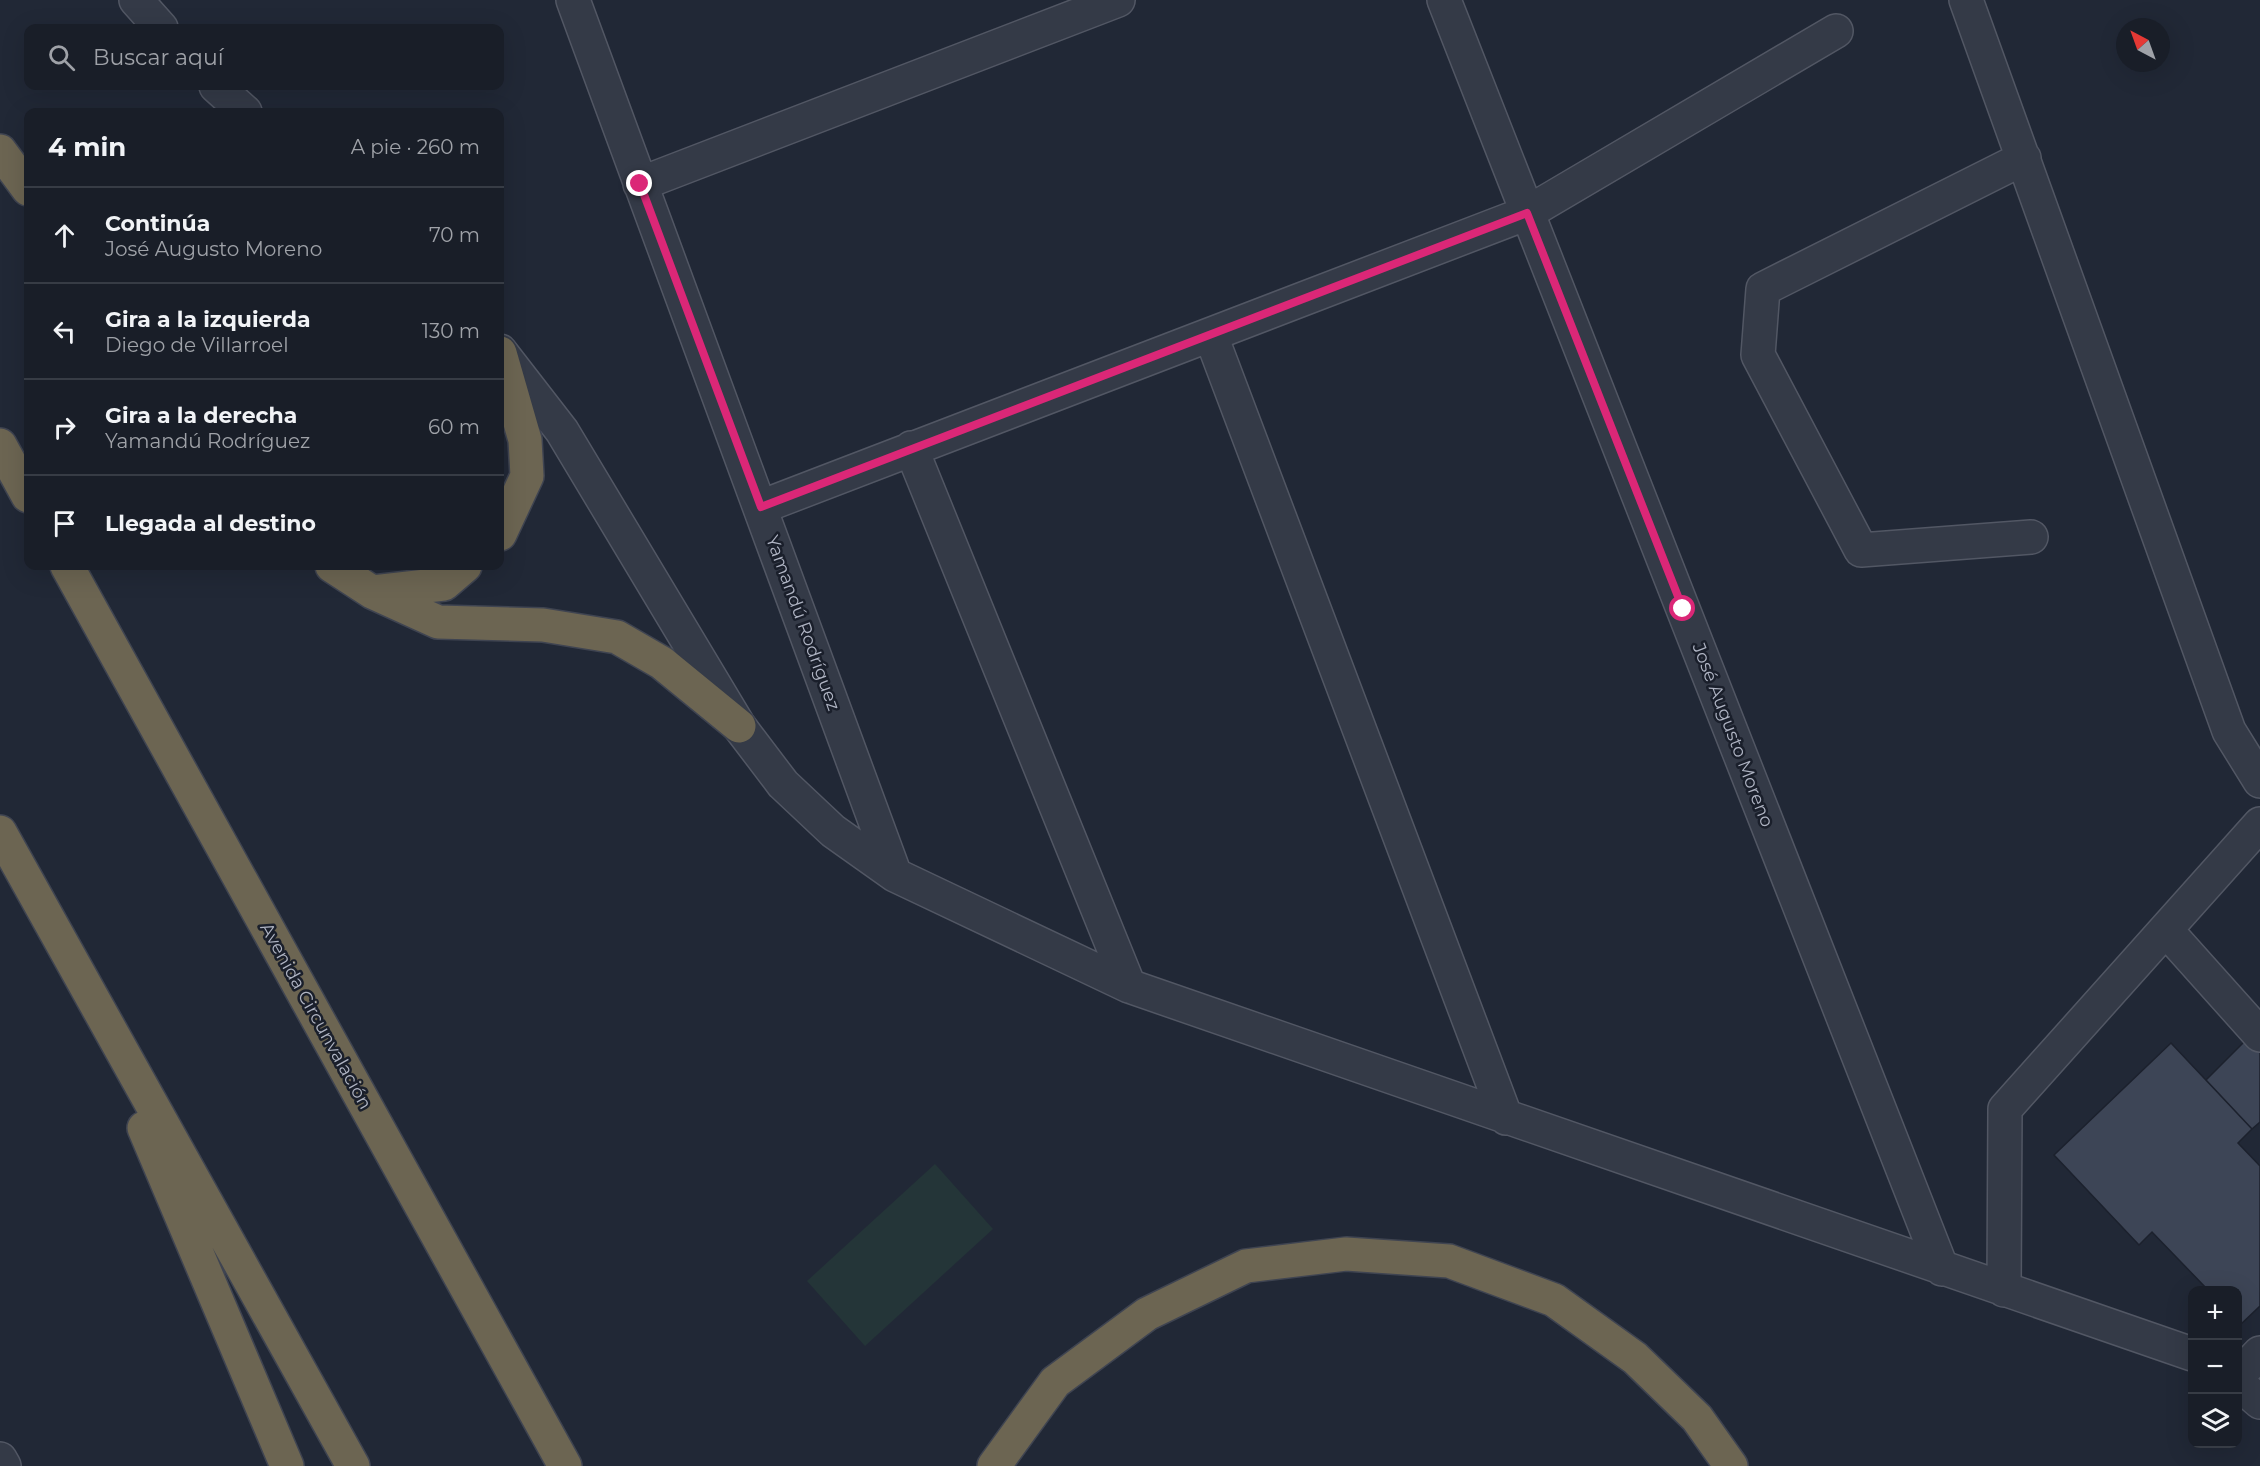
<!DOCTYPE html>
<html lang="es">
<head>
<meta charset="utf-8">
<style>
	:root { --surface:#191e28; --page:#222730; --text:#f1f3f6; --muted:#9fa2a8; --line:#373c45 }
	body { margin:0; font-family:Montserrat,sans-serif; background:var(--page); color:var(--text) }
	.controls { position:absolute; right:18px; bottom:18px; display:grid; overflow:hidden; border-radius:12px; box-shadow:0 6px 24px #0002 }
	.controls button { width:54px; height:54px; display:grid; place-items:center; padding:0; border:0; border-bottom:2px solid var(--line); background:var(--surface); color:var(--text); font:30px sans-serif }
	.compass { position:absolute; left:2116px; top:18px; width:54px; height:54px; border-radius:50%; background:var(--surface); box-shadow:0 6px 24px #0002; rotate:319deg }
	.stop { position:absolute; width:18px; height:18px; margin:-14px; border:4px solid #db2777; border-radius:50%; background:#fff }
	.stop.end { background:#db2777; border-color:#fff; box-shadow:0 2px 6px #0008 }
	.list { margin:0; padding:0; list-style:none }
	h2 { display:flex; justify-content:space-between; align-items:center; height:78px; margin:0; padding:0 24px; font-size:26px }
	h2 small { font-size:20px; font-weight:400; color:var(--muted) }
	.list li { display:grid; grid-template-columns:39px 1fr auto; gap:18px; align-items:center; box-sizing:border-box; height:96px; padding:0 24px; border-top:2px solid var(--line) }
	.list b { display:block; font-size:22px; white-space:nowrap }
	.list p { margin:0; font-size:20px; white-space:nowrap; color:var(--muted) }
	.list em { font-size:20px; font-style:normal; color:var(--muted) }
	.icon { flex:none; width:33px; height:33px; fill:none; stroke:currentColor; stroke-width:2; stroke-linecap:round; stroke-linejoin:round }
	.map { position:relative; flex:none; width:2260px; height:1466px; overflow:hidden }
	.search { position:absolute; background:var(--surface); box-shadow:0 6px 24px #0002; left:24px; top:24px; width:480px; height:66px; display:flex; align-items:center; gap:15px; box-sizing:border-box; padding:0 21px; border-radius:12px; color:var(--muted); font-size:22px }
	.panel { position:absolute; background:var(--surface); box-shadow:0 6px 24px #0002; left:24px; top:108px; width:480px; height:462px; border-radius:12px }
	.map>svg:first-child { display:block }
	.green { fill:#243538 }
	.building { fill:#3d4556; stroke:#1c212d; stroke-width:1.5 }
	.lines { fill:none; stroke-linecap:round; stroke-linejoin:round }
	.minor-casing { stroke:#525764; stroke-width:36 }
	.highway-casing { stroke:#3f4451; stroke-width:36 }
	.minor { stroke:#343a47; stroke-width:33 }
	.highway { stroke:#6c6552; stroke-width:33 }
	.route { stroke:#db2777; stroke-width:8 }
	.labels { text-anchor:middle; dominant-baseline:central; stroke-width:5; stroke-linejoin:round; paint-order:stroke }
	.street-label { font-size:18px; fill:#afb4c3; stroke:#1a1f2b }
</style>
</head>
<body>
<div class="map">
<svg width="2260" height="1466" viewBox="0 0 2260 1466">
	<rect width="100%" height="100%" fill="#212836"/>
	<path class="green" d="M935,1164l58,65 -128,117 -58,-65z"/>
	<path class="building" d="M2260,1026v96l-8,7 -46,-49z
		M2171,1043l81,86 -14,14 22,23v140l-20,19 -2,-3v-32h-30l-56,-58 -13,13 -85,-90z"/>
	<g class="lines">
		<defs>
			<path id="minor" d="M136,0l25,28
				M573,0l322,875
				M1444,0l498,1269
				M1966,0l263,731 31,50
				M216,86l29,26
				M2024,158l-261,131 -5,66 103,195 170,-13
				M640,184l478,-184
				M1211,336l295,782
				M500,351l62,80 177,295 44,58 50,47 62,44 234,111 1063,368
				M911,448l218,538
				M761,507l766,-294 309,-182
				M2166,930l94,105
				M2004,1290l1,-181 255,-285
				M2238,1376l22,-23
				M2238,1383l22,19
				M0,1459l4,7"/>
			<path id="highway" d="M0,151l28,38
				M500,353l25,87 2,36 -27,58
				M0,445l28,51
				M67,566l498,900
				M332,566l40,26 66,30 105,3 74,12 45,26 77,63
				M373,592l71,-8 21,-18
				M0,832l353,634
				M144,1128l143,338
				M994,1466l61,-84 92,-68 99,-48 100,-12 103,7 105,39 81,58 62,60 34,48"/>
		</defs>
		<use href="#minor" class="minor-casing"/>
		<use href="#highway" class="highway-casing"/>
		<use href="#minor" class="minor"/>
		<use href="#highway" class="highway"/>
	</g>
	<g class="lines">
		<path class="route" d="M640,184l121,323 766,-294 156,396"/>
	</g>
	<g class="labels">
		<g class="street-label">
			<text transform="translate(803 623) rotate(70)">Yamandú Rodríguez</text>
			<text transform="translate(1733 735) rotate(69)">José Augusto Moreno</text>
			<text transform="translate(316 1016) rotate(61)">Avenida Circunvalación</text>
		</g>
	</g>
</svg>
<div class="controls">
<button>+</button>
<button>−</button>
<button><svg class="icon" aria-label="layers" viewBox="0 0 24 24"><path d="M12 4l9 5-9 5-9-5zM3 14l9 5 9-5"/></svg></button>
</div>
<svg class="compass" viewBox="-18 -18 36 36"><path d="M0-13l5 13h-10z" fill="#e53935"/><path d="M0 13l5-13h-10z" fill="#9fa2a8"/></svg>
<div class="stop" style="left:1683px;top:609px"></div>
<div class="stop end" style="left:640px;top:184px"></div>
<div class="search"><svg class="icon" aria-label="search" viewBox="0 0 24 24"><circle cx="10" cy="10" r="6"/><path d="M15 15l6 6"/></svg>Buscar aquí</div>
<section class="panel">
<h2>4 min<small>A pie · 260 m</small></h2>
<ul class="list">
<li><svg class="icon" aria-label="ahead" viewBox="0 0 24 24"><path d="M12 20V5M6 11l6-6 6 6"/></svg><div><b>Continúa</b><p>José Augusto Moreno</p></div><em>70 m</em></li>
<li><svg class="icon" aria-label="left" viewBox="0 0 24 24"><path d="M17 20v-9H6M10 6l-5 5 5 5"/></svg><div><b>Gira a la izquierda</b><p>Diego de Villarroel</p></div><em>130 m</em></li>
<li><svg class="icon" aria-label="right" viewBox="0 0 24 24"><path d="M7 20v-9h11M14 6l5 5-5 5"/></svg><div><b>Gira a la derecha</b><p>Yamandú Rodríguez</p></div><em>60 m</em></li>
<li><svg class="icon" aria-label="arrive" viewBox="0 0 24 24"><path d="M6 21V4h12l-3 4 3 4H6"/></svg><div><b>Llegada al destino</b></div></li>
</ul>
</section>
</div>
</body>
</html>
